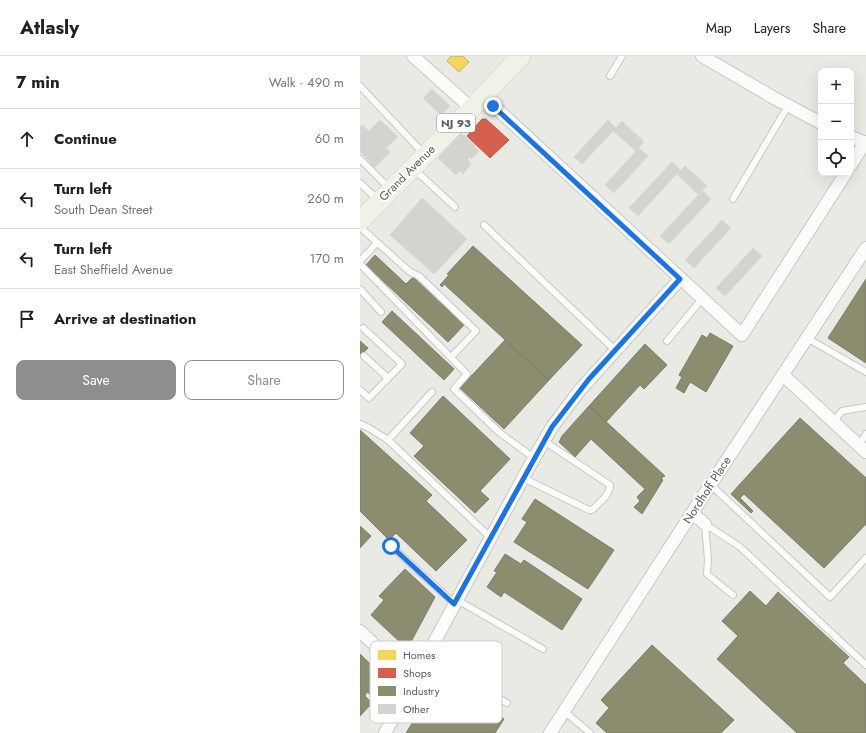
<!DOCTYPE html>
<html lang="en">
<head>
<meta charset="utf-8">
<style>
	:root { --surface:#fff; --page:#f2f2f2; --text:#202124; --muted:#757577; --line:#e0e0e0; --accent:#8c8e8f }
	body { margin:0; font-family:Jost,sans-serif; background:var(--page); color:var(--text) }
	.controls { position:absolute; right:12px; top:12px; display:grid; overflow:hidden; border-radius:8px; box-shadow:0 4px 16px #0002 }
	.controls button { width:36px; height:36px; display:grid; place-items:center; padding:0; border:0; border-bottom:1px solid var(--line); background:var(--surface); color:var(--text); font:20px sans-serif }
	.stop { position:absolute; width:12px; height:12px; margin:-9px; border:3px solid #1a73e8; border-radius:50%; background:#fff }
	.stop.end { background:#1a73e8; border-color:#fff; box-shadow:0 1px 4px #0008 }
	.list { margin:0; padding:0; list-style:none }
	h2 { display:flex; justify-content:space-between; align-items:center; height:52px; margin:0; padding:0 16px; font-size:17px }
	h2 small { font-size:13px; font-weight:400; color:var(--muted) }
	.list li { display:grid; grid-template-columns:26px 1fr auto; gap:12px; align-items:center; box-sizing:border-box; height:60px; padding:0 16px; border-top:1px solid var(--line) }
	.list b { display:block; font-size:15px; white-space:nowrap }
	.list p { margin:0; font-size:13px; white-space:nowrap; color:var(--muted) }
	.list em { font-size:13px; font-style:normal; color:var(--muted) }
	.actions { display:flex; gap:8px; padding:12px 16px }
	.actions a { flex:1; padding:9px 0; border:1px solid var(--accent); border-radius:8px; text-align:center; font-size:14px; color:var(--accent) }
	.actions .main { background:var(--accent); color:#fff }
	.icon { flex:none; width:22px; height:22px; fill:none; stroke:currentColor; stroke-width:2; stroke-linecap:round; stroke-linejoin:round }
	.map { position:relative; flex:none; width:506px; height:677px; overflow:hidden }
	header { display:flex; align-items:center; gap:24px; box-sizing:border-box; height:56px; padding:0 20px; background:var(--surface); border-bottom:1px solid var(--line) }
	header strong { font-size:19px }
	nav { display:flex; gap:22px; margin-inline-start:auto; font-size:14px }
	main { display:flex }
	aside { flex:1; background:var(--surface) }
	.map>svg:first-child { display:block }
	.homes { fill:#f6d55c; stroke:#c7b15e }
	.shops { fill:#d6604d; stroke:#b15f53 }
	.industry { fill:#8c8c6e; stroke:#7d7e6a }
	.building { fill:#d3d3cf; stroke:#d8d9d4 }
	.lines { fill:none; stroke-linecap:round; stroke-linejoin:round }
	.lane-casing { stroke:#c8c8c7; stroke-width:8 }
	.street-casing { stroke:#c8c8c7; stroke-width:14 }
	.primary-casing { stroke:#cfcfb4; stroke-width:20 }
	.lane { stroke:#fcfcfb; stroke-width:6 }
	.street { stroke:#fcfcfb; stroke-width:12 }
	.primary { stroke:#f0f1e7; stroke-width:19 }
	.route { stroke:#1a73e8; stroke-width:5 }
	.labels { text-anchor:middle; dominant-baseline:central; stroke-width:4; stroke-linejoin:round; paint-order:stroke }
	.shield { fill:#fff; stroke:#8c8d90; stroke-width:1 }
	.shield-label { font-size:11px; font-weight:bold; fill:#5a5c61 }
	.street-label { font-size:12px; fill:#5a5c61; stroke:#fff }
	.key { fill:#fff; stroke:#ceced0; stroke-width:1 }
	.key-label { font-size:11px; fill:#5a5c61 }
</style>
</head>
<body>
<header>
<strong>Atlasly</strong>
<nav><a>Map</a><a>Layers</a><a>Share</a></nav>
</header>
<main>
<aside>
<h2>7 min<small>Walk · 490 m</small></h2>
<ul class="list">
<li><svg class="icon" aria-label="ahead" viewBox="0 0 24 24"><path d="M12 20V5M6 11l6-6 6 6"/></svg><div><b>Continue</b></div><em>60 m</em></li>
<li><svg class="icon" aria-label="left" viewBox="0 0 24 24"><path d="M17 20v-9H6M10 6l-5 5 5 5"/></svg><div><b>Turn left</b><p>South Dean Street</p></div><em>260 m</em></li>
<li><svg class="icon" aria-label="left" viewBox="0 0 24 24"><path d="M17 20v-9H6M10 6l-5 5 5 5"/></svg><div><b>Turn left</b><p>East Sheffield Avenue</p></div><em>170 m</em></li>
<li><svg class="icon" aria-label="arrive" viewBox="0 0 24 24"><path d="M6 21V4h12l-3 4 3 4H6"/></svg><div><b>Arrive at destination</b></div></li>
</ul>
<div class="actions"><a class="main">Save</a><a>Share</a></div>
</aside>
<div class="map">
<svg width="506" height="677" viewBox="0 0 506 677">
	<rect width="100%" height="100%" fill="#e9eae4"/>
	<path class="homes" d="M91,0h12l6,6 -10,10 -12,-11z"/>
	<path class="shops" d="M122,63h4l23,21 -19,18 -23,-22z"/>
	<path class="industry" d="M113,190l109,99 -33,35 -105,-96 -2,3 -2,-2 9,-10 -2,-1z
		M15,199l31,29 7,-7 51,48 -16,17 -82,-77z
		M506,223v84l-38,-25z
		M32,255l62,58 -10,11 -62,-58z
		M350,277l23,13 -27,46 -16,-10 -6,11 -8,-5 6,-11 -3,-2 23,-40 5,3z
		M145,284l44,40 -45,49 -44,-41z
		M0,285l8,7 -8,8z
		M285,288l22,21 -23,24 -4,-4 -34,37 -17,-16z
		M83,340l67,63 -30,32 9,8 -14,14 -61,-57 10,-10 -14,-13z
		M229,350l76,70 -4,2 2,2 -21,34 -8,-7 6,-6 -3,-4 8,-8 -54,-50 -16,18 -16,-15 3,-6z
		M440,362l66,60v46l-42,44 -80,-74 -4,4 13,13 -2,2 -20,-19z
		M0,374l72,65 -6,6 41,39 -31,31 -40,-38 -7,7 -29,-29z
		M175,443l79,51 -26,39 -74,-47 13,-20 -5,-3z
		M0,470l11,10 -11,12z
		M145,498l16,10 3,-4 58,39 -20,31 -58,-38 -3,5 -14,-10 10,-15 -3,-1z
		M45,513l30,28 -23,43 -11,3 -30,-28 13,-15 -5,-4z
		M390,535l16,15 12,-14 71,65 -6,6 23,22v48h-69l-80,-74 21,-23 -16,-15z
		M292,589l82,75 -13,13h-114l-11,-10 13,-15 -8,-8z
		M0,598l24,23 -14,17 -3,-2 -2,4 7,7 -12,13z
		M77,628l40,26 4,-6 23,15 -9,14h-89z"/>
	<path class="building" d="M72,33l18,17 -9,9 -18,-17z
		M20,64l18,17 -12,11 4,4 -16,16 -5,-4 2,-1 -11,-11v-25l2,-2 7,6z
		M248,64l8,8 -34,36 -8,-7z
		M262,65l22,21 -8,9 -23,-20z
		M101,77l14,12 -1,1 5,5 -7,8 -2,-2 -3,2 4,4 -2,1 1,1 -7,9 -3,-3 -4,4 -18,-17z
		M279,92l9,8 -34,37 -9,-8z
		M312,106l8,8 -42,46 -9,-8z
		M325,110l22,20 -8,9 -22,-21z
		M342,135l9,8 -42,45 -9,-8z
		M62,142l45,41 -33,35 -44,-39z
		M362,164l9,8 -37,40 -9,-8z
		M393,192l9,8 -37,40 -9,-8z"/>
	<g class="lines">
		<defs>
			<path id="lane" d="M250,20l12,-20
				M0,30l64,68
				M0,103l30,30
				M54,113l41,38
				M0,127l18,17
				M373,143l55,-93
				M124,169l131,125
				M0,171l50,45 9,4 57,55 -25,26
				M0,205l17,-18
				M0,208l107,110 -13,15 46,44 34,25
				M0,233l21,23
				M447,282l59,34
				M307,285l35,-42
				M4,300l24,22
				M0,334l9,8 33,-34 -39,-36
				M72,336l-44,48 103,98
				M474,365l8,-10 24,-4
				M0,368l9,4 19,12
				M499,389l7,-11
				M163,422l66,32h3c7,-7 18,-15 18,-25l-66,-44
				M351,429l119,112 36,-39
				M345,468l35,23 126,118
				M345,468l3,36 -1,14 26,21
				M31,490l64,58
				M97,544l86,49
				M66,600l81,47
				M204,655l26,22"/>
			<path id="street" d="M53,0l58,52
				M342,0l72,42 47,25
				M123,40l259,239 104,-162
				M491,81l15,6
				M491,109l14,-23
				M423,319l83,77
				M332,457l13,11
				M0,575l40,38 14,10
				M25,677l143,-264 24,-42 28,-37 100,-111
				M190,677l142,-220 174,-265"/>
			<path id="primary" d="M0,165l109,-110 52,-55"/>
		</defs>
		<use href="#lane" class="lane-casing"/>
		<use href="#street" class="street-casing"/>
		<use href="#primary" class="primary-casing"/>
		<use href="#lane" class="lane"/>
		<use href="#street" class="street"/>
		<use href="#primary" class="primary"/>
	</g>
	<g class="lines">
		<path class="route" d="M31,490l63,58 98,-177 37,-48 91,-100 -187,-173"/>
	</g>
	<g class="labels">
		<rect class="shield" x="77" y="58" width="38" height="18" rx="3"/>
		<g class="shield-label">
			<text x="96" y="67">NJ 93</text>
		</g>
		<g class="street-label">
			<text transform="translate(47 117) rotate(-45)">Grand Avenue</text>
			<text transform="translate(347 434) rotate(-57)">Nordhoff Place</text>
		</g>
	</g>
	<rect x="10" y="585" width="132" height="82" rx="6" class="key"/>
	<rect x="18" y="594" width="18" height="10" fill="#f6d55c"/>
	<rect x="18" y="612" width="18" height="10" fill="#d6604d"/>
	<rect x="18" y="630" width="18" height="10" fill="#8c8c6e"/>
	<rect x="18" y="648" width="18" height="10" fill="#d3d3cf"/>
	<g class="key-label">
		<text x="43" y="603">Homes</text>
		<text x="43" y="621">Shops</text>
		<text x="43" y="639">Industry</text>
		<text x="43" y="657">Other</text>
	</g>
</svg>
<div class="controls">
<button>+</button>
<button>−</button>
<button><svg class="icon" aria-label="locate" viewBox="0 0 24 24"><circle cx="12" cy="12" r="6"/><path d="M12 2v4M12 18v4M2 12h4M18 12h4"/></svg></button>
</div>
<div class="stop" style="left:31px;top:490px"></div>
<div class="stop end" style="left:133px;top:50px"></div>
</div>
</main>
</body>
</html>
